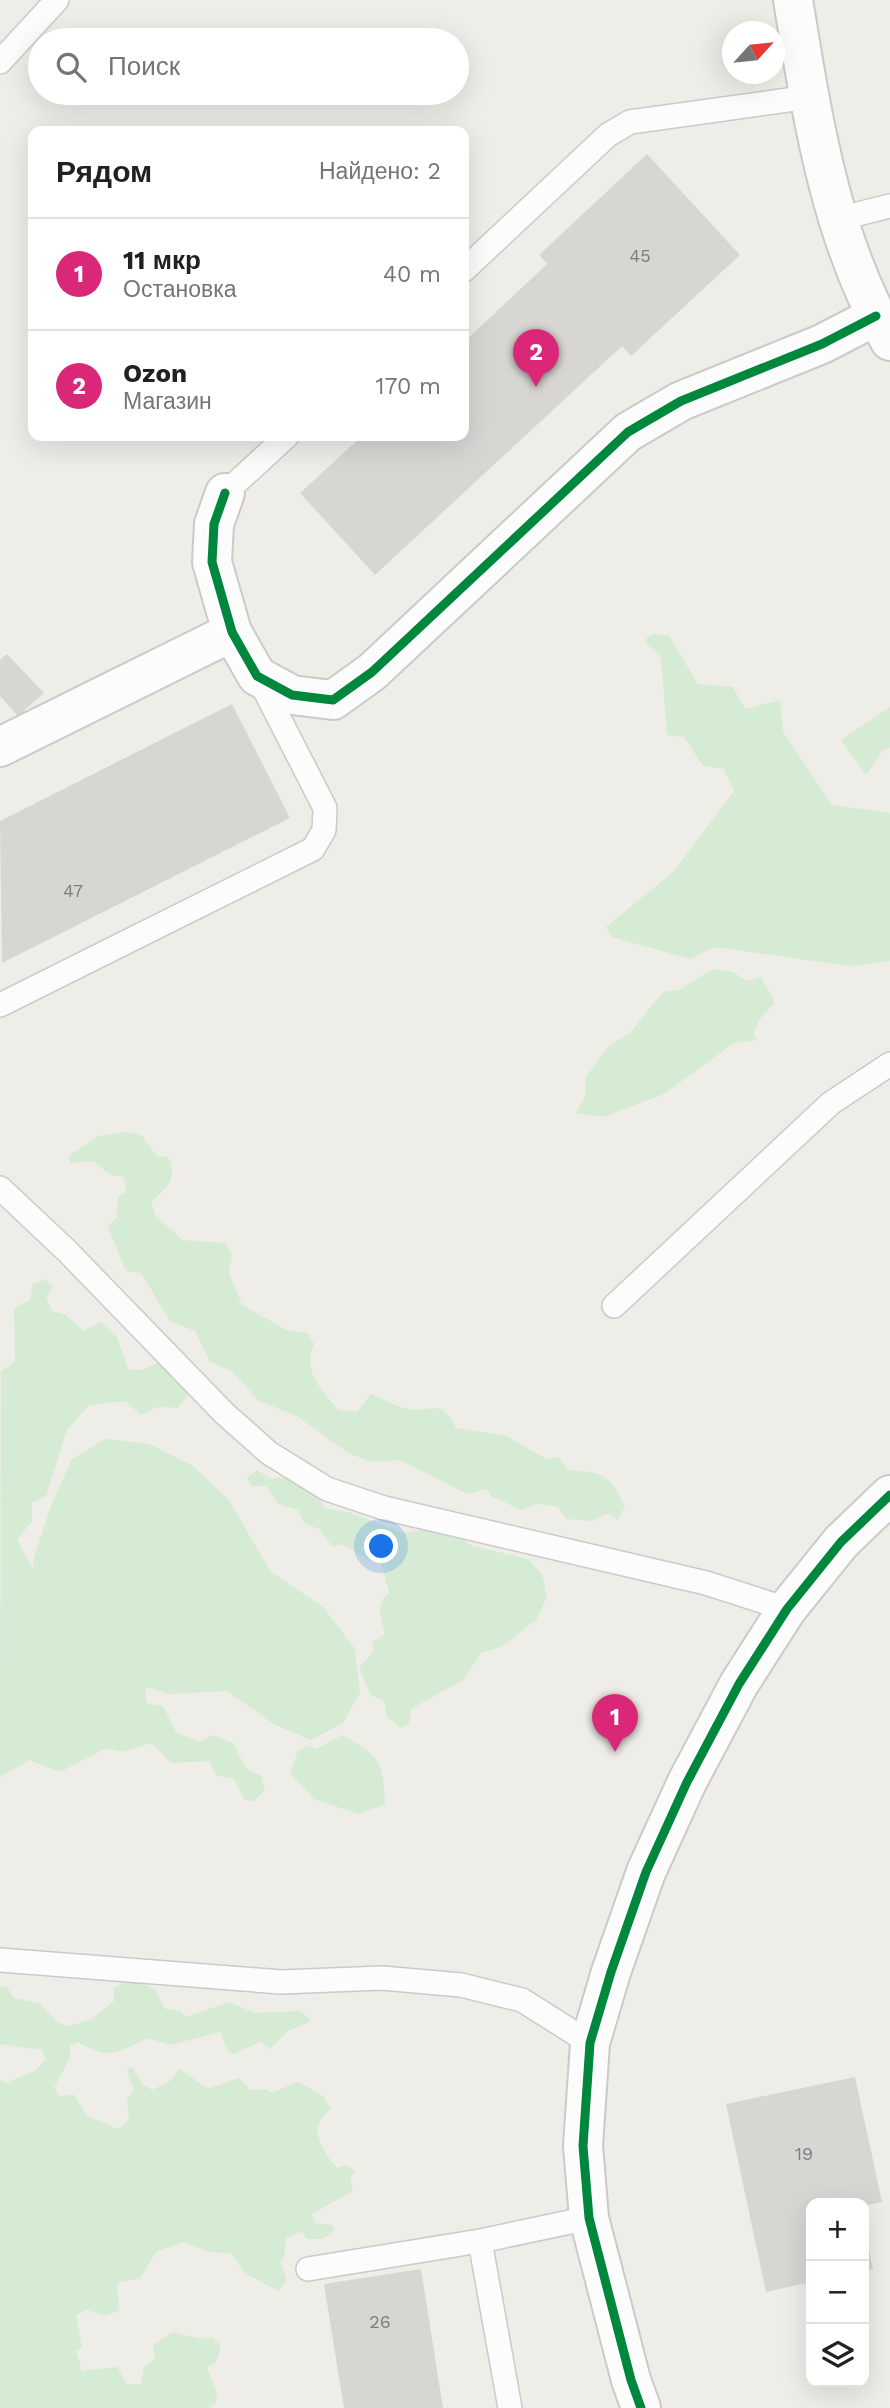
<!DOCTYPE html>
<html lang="ru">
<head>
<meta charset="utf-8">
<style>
	:root { --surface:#fff; --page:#f2f2f2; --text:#202124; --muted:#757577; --line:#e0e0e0; --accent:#db2777 }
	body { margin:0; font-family:"Work Sans",sans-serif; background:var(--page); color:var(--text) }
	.controls { position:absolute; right:21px; bottom:21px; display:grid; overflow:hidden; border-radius:14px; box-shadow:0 7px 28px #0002 }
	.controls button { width:63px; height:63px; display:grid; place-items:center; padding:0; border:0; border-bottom:2px solid var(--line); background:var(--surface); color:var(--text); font:35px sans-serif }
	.compass { position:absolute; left:722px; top:21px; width:63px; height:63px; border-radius:50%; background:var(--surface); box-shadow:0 7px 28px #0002; rotate:63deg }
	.you { position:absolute; left:382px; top:1547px; width:24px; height:24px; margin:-18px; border:5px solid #fff; border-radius:50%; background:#1a73e8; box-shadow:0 0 0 10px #1a73e833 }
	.badge { display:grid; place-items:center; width:46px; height:46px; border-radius:50%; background:var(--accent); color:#fff; font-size:23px; font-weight:700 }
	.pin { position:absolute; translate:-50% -58px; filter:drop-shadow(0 2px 4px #0008) }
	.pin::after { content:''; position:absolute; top:37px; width:24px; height:21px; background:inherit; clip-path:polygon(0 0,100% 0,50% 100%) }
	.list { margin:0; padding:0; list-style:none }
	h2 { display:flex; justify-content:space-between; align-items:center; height:91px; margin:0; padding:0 28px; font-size:30px }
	h2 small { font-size:23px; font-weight:400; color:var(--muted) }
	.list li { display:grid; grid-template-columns:46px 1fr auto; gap:21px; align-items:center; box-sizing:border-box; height:112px; padding:0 28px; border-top:2px solid var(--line) }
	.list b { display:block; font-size:26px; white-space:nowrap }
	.list p { margin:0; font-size:23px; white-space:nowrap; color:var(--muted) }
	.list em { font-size:23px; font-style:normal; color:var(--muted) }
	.icon { flex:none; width:38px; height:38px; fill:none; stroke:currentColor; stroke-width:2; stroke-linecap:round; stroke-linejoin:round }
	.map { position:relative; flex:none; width:890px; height:2408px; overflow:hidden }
	.search { position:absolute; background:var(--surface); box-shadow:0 7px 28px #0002; left:28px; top:28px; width:441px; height:77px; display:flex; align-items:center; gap:18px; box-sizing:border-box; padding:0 24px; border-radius:38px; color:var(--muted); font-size:26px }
	.panel { position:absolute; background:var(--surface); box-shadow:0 7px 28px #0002; left:28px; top:126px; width:441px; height:315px; border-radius:14px }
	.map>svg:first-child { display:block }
	.green { fill:#d5ebd3 }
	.building { fill:#d8d6d3 }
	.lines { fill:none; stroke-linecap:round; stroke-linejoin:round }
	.service-casing { stroke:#cacac9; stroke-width:26 }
	.minor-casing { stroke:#cacac9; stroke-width:42 }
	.service { stroke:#fcfcfc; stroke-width:23 }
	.minor { stroke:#fcfcfc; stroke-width:38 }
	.cycleway-casing { stroke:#fff; stroke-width:13 }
	.cycleway { stroke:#00873e; stroke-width:9 }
	.labels { text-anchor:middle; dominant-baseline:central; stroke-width:7; stroke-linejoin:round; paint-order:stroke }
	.number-label { font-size:18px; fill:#7c7f82 }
</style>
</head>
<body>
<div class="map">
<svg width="890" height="2408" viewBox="0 0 890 2408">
	<rect width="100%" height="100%" fill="#eeede8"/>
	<path class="green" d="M653,633l16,3 29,48 35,3 12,22 35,-9 3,32 49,73 58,8v148l-40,5 -136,-19 -23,12 -79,-22 -6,-10 67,-55 61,-81 -10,-22 -21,-3 -19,-29 -17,-2 -6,-79 -17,-15z
		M890,707v41l-6,1 -18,26 -25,-35z
		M713,969l20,3 14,9 14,-4 14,26 -17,18 -5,14 5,5 -24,3 -70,51 -61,23 -27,-4 10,-19 -1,-16 25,-33 20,-12 33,-41 16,-2z
		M128,1132l13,3 16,21 11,1c11,22 -2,31 -17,45l5,15 27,23 43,3 6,13 -3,17 13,32 44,25 22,3 6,11c-12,29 7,44 24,66l19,2 14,-18c11,4 25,13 37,15 26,4 32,-12 48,19l48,7 42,24 13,-2 9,13c37,3 40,3 57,36l-7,14 -10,-7 -16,8 -26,-2 -8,-12 -20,-3 -17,6 -30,-14 -4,-7 -20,5 -67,-34 -29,2 -23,-9 -51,-37 -38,-15 -27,-30 -22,-9 -15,-31 -25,-10 -29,-48 -15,-2 -18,-44 9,-10 1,-21 8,-4 -2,-15 -14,-2 -17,-14 -22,2 -3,-6 30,-21z
		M44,1279l9,8 -7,11 6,13 12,3 20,17 17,-9 16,15 11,32 15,1 21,-10 26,32 -12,16 -21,-1 -16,8 -16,-14 -36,4 -22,25 -21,66 -14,7v18l-15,19 16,29v-8l17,-53 22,-49 33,-20 44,5 44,22 35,33 43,73 52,35 32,42 5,44 -17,30 -32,17 -36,-15 -48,-34 -58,3 -22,-7 -2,3 2,13 16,3 13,26 23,10 14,-7 20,8 13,25 15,8 4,14 -13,12 -8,-3 -10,-20 -18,-4 -7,-14 -38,2 -19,-20 -30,9 -15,-4 -47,24 -31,-12 -29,17 1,-406 14,-9 -1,-54 16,-8 3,-16z
		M257,1470l14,9 27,-4 14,10 12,23 24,4 55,21 39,-5 30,18 56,13 14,16 5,22 -11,23 -35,27 -20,6 -18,27 -52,29 -2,14 -8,5 -14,-11 -3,-16 -14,-7 -11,-26 14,-16 -1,-10 13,-8c-4,-15 -10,-30 4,-41l-8,-32 -12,-1 -27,-16 -9,3 -14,-18 -15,-6 -6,-13 -20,-6 -12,-18h-14l-5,-8z
		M342,1735c38,21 41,25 43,69l-26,10 -45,-15 -24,-26 8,-22 11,-6 7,4z
		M135,1977l21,14 9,18 15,2 5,6 44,-15 26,11 46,-2 11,10 -24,10 -18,18 -10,-7 -27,12 -5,-2 -7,-20 -51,13 -22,-7c-31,14 -38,23 -70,4l-8,4v11l-16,31 6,9 13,-3 15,22 30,13 11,-9 -2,-21 7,-8 -7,-21 5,-3 11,18 9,5 18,-9 10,-12 28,20 31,-11 12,12 16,-1 4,4 27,-11 25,14 8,12c-4,4 -9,9 -11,13 -8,15 7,36 17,47l9,-3 9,7 -5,8 3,11 -41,23 3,9 17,2 2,5 -11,9h-16l-5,-8 -16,7 -2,19 -4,4 7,19 -8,11 -33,-17 -15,-21 -22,-1 -25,-10 -27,9 -17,27 -23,5 2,27 -13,6 -19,-6 -11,5 6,32 -6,4 6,20 35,-4 10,17h14l3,-17 11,-8 -2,-14 20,-13 29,7 10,-2 9,9 -5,16 -9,6 10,25 -1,10 -7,5h-209v-328l6,3 30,-13 9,-10 -3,-10 -42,-6v-57h7l7,11 26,6 18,19 12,3 21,-6 23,-19v-13z"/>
	<path class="building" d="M647,154l93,101 -109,101 -9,-10 -247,229 -75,-82 62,-57h102v-94l83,-78 -8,-9z
		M7,654l37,39 -26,23 -18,-20v-36z
		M232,704l58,114 -288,145 -2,-142z
		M855,2077l27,125 -18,4v-3h-53v79l-45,10 -40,-188z
		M865,2231l8,38 -9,2v-39z
		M421,2269l22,139h-99l-20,-124z"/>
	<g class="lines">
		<defs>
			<path id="service" d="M0,62l57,-62
				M838,219l52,-13
				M464,270l144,-135 22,-13 179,-25
				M225,493l62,-57
				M0,1005l313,-156 11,-19 1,-22 -65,-127
				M0,1188l67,63 158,163 44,39 58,36 57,19 322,75 81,26
				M614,1306l217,-203 59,-39
				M0,1960l281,22 101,-4 79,7 61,15 68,43
				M308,2269l172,-28
				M510,2408l-30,-167 109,-23"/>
			<path id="minor" d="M793,0c19,115 37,238 97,341
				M225,493l-11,31 -2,38 20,70 25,44 35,19 41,5 39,-28 256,-240 53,-31 141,-57 54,-28
				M0,747l232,-115
				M641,2408l-10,-28 -42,-162 -6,-72 7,-103 21,-71 35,-100 41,-90 52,-98 48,-75 54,-67 49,-47"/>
		</defs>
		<use href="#service" class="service-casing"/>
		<use href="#minor" class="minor-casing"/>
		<use href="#service" class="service"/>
		<use href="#minor" class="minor"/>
		<defs>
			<path id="cycleway" d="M225,493l-11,31 -2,38 20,70 25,44 35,19 41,5 39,-28 256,-240 53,-31 141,-57 54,-28
				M641,2408l-10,-28 -42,-162 -6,-72 7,-103 21,-71 35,-100 41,-90 52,-98 48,-75 54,-67 49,-47"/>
		</defs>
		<use href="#cycleway" class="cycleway-casing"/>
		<use href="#cycleway" class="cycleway"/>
	</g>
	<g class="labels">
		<g class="number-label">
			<text x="640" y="255">45</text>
			<text x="73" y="890">47</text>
			<text x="804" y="2153">19</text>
			<text x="380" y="2321">26</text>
		</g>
	</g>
</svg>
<div class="controls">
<button>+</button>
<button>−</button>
<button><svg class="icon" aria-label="layers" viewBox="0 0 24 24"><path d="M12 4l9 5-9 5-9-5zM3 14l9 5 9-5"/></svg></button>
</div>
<svg class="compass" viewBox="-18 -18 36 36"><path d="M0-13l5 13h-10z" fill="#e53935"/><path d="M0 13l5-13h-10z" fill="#757577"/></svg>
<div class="you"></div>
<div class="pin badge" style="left:615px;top:1752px">1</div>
<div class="pin badge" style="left:536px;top:387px">2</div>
<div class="search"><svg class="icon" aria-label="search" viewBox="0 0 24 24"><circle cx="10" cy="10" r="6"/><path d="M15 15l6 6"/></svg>Поиск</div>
<section class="panel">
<h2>Рядом<small>Найдено: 2</small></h2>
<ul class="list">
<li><span class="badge">1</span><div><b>11 мкр</b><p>Остановка</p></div><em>40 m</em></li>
<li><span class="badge">2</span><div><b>Ozon</b><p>Магазин</p></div><em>170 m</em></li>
</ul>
</section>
</div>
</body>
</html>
